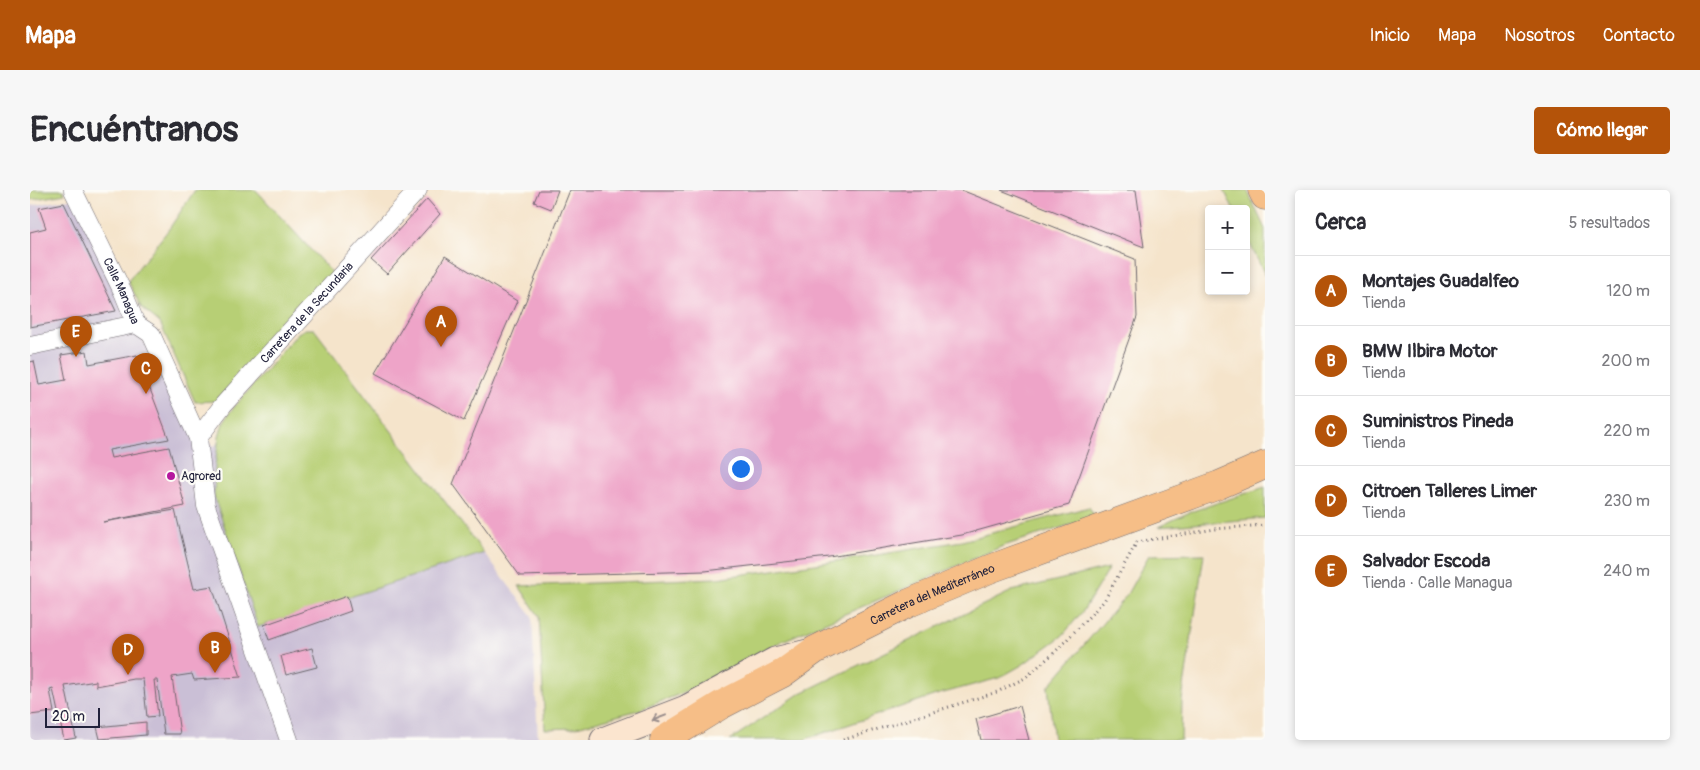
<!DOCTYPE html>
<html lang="es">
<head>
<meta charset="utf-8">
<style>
	:root { --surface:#fff; --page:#f7f7f7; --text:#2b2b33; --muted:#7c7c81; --line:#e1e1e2; --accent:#b45309 }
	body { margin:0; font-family:Pangolin,sans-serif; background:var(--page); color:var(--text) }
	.controls { position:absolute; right:15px; top:15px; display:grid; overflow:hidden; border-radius:5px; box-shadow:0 2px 8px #0003 }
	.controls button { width:45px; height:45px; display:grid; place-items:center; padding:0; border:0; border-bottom:1px solid var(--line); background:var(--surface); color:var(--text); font:25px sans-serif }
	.scale { position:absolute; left:15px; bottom:12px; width:55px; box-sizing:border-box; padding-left:5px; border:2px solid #22223b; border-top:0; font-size:14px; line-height:18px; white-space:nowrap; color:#22223b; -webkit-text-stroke:4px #fdfcf7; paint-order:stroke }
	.you { position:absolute; left:710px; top:278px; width:18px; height:18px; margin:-12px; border:4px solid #fff; border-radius:50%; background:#1a73e8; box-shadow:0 0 0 8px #1a73e833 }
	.badge { display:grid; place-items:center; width:32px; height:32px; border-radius:50%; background:var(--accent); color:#fff; font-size:16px; font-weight:700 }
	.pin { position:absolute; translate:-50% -41px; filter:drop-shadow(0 1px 2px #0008) }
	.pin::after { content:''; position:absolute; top:26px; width:18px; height:15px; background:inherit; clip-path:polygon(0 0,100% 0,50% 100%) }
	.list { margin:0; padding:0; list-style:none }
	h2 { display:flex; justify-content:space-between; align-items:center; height:65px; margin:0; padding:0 20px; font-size:21px }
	h2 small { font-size:16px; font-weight:400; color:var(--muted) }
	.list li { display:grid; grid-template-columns:32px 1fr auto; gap:15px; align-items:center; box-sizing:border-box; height:70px; padding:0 20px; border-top:1px solid var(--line) }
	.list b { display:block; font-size:19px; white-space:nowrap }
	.list p { margin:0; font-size:16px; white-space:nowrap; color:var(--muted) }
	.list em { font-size:16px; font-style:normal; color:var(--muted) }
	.map { position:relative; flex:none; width:1235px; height:550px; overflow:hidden; border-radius:5px }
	header { display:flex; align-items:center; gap:30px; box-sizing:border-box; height:70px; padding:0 25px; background:var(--accent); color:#fff }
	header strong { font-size:24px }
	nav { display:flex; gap:28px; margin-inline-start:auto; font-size:18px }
	.intro { display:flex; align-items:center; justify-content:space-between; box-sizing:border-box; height:120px; padding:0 30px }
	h1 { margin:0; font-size:35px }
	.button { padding:12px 22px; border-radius:5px; background:var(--accent); color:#fff; font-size:18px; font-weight:700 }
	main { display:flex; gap:30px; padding:0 30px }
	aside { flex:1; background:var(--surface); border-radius:5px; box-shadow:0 2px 8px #0003 }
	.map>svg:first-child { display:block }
	.industrial { fill:#cabfd6 }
	.green { fill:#b7cf74; stroke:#6c7858 }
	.building { fill:#eea4c8 }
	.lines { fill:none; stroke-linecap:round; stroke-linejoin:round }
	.street-casing { stroke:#6c666d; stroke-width:19 }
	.secondary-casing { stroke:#6c666d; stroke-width:27 }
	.highway-casing { stroke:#6c666d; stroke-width:29 }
	.path { stroke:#6c666d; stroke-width:3; stroke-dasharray:1 4; stroke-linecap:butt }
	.street { stroke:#fff; stroke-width:18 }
	.secondary { stroke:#fbe5cf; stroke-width:25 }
	.highway { stroke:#f6be87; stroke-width:28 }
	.oneway { stroke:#998d8c }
	.poi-dot { fill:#b5179e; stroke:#fdfcf7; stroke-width:2 }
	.labels { text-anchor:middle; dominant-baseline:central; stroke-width:4.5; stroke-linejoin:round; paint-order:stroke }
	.street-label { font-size:12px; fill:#22223b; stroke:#fdfcf7 }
	.poi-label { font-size:12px; fill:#22223b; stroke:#fdfcf7; text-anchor:start }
</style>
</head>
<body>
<header>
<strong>Mapa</strong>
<nav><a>Inicio</a><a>Mapa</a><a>Nosotros</a><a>Contacto</a></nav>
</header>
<div class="intro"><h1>Encuéntranos</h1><a class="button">Cómo llegar</a></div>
<main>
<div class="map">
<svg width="1235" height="550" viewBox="0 0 1235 550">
	<rect width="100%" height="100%" fill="#fdfcf7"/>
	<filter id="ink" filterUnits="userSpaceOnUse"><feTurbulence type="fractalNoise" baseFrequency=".02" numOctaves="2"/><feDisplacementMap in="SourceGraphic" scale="10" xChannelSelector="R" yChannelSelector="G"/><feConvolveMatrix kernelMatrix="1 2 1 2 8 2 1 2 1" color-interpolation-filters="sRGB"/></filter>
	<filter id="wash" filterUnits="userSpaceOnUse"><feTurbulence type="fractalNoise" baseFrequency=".0096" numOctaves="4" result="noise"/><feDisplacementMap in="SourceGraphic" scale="20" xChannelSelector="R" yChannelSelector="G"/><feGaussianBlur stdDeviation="1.12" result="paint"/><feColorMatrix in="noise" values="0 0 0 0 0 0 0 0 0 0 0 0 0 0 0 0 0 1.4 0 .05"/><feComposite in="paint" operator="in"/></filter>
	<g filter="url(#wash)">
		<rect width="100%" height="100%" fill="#f5e4cb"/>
		<path class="industrial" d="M50,7l42,111 92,139 65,-78 37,-36 216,283 6,124h-508v-534z"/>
		<path class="green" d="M0,0h33l2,4 -35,6z
			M165,0h61l77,84 -115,127 -23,1 -35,-79 -19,-16 -13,-26 41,-52z
			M1194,0h23l18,39v46l-19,-39v-27h-13z
			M275,139h9l170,224 -226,74 -44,-131 1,-30 4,-30 4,-13 7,-11 68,-79z
			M1235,297v31l-107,9 32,-15z
			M1059,317l6,10 -92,29 -223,96 -82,45 -59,23 -66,18 -28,1 -6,-113 -20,-30 198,-8 148,-21 97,-16z
			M1174,364l-22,146 -1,40h-127l-6,-53 78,-91 23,-41z
			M1079,378l-26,43 -21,25 -40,29 -23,13 -63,17 -133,45h-73l69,-46 213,-103z"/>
		<g id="blocks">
			<path class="building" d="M509,0h19l-7,19 -17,-7z
				M540,0h391l174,69 2,58 -68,188 -107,30 -133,22 -124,14 -185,5 -67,-92z
				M971,0h135l8,57z
				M397,9l13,15 -53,60 -16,-14z
				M34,13l52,108 -86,16v-95l16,-4 -7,-20z
				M415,66l72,45 -53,120 -89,-48z
				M57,161l2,13 48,-9 32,84 -60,11 2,8 58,-11 16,59 -82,16 72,-12 19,79 18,-3 29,91 -47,3 -2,-6 -20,3 8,57h-16l-7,-54h-3l4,36 -11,1 -4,-38h-9l-38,7v-5l-31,5 11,52 -12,2 -11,-51 -3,1 4,22 -24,3v-353l4,-1 5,24 27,-5 -5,-25z
				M317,406l4,15 -82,29 -5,-15z
				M282,458l5,19 -31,8 -5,-19z
				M990,516l9,34h-48l-5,-21z
				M116,532v13l-46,4 -3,-12z"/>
		</g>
	</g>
	<g filter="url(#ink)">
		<use href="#blocks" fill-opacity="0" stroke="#6c666d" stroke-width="1"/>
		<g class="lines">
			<defs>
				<g id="street">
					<path id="s1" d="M43,0l50,102 13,32"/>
					<path d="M106,134l15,10 47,104 8,68 83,234"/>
					<path d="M0,156l106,-22"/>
					<path id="s2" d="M168,248l25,-33 195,-215"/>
				</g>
				<path id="secondary" d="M573,550l83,-32 89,-48 37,-9"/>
				<g id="highway">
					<path d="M1232,0l3,6"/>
					<path id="s3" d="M634,550l57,-35 62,-32 32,-23 94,-47 81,-34 229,-84 46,-20"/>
				</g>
			</defs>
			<use href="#street" class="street-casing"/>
			<use href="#secondary" class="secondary-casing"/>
			<use href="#highway" class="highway-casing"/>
			<path class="path" d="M813,550l154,-48 28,-14 30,-26 49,-51 33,-59 78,-13 50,-4"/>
			<use href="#street" class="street"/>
			<use href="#secondary" class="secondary"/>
			<use href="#highway" class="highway"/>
		</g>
		<defs><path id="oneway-shaft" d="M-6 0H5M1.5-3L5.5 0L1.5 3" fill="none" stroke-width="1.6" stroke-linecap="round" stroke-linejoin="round" transform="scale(1.25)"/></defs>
		<use class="oneway" href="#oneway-shaft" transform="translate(629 528) rotate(159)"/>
	</g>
	<circle class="poi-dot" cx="141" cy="286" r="5"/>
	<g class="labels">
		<g class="street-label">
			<text stroke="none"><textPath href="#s1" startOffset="112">Calle Managua</textPath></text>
			<text stroke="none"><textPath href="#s2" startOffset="166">Carretera de la Secundaria</textPath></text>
			<text stroke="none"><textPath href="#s3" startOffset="306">Carretera del Mediterráneo</textPath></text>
		</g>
		<g class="poi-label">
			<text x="151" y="286">Agrored</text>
		</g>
	</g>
</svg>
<div class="controls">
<button>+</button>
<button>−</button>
</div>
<div class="scale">20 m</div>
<div class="you"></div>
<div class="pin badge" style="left:411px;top:157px">A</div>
<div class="pin badge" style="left:185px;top:483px">B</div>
<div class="pin badge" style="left:116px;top:204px">C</div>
<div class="pin badge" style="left:98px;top:485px">D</div>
<div class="pin badge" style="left:46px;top:167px">E</div>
</div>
<aside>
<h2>Cerca<small>5 resultados</small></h2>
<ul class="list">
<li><span class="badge">A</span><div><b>Montajes Guadalfeo</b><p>Tienda</p></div><em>120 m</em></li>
<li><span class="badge">B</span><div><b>BMW Ilbira Motor</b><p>Tienda</p></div><em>200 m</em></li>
<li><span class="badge">C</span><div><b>Suministros Pineda</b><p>Tienda</p></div><em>220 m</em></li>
<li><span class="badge">D</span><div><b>Citroen Talleres Limer</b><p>Tienda</p></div><em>230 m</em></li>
<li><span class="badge">E</span><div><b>Salvador Escoda</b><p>Tienda · Calle Managua</p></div><em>240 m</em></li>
</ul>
</aside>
</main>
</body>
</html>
